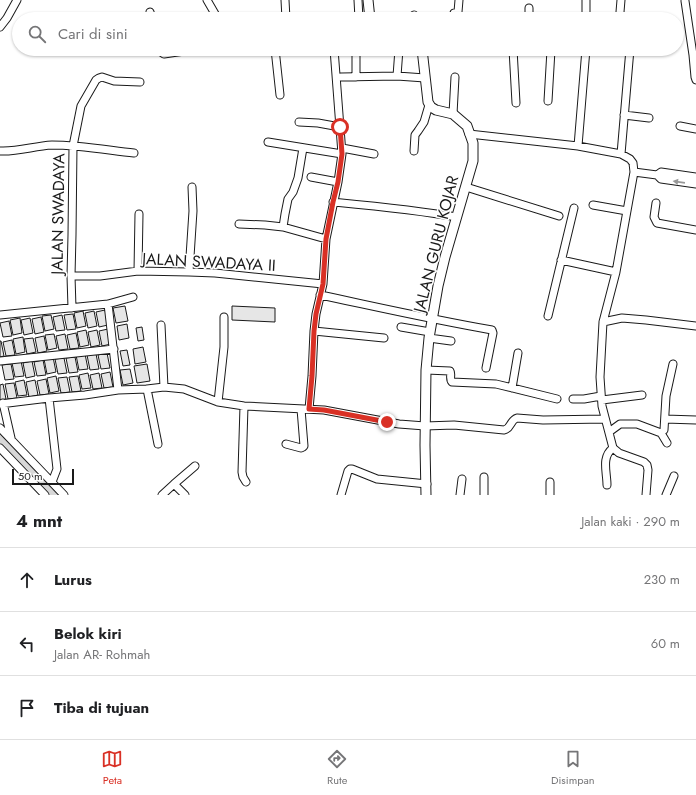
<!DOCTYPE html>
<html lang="id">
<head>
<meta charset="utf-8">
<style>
	:root { --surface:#fff; --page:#f6f6f6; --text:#202124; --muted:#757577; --line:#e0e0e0; --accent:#d93025 }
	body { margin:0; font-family:Jost,sans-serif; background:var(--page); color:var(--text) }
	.scale { position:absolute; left:12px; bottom:10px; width:62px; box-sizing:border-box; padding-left:4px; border:2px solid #1a1a1a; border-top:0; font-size:11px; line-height:14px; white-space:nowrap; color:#1a1a1a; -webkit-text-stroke:3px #fff; paint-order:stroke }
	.stop { position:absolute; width:12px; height:12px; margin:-9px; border:3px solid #d93025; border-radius:50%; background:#fff }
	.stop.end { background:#d93025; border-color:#fff; box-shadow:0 1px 4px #0008 }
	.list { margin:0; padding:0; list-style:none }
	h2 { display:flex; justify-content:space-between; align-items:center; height:52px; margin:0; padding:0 16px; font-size:17px }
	h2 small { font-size:13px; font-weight:400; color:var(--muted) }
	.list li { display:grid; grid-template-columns:26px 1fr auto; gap:12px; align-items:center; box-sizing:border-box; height:64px; padding:0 16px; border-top:1px solid var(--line) }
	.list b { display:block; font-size:15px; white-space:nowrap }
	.list p { margin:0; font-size:13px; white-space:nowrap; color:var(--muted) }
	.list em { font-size:13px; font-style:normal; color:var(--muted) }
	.icon { flex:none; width:22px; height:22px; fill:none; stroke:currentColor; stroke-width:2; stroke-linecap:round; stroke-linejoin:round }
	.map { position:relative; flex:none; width:696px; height:495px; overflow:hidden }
	.search { position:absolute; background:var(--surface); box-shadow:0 1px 3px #0004; left:12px; right:12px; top:12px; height:44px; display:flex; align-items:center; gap:10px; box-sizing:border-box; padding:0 14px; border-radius:22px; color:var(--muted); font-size:15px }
	.sheet { height:244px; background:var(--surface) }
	nav { display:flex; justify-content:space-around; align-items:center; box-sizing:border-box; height:56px; border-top:1px solid var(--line); background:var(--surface); font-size:11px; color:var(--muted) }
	nav a { display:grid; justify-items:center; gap:2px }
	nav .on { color:var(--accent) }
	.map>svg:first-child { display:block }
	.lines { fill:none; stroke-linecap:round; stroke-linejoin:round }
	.canal { stroke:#d7d7d7; stroke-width:9 }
	.building { fill:#e6e6e6; stroke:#1a1a1a }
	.minor-casing { stroke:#1a1a1a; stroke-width:9 }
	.tertiary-casing { stroke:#1a1a1a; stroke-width:11 }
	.minor { stroke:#fff; stroke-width:7 }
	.tertiary { stroke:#fff; stroke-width:9 }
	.oneway { fill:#989898 }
	.route { stroke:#d93025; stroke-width:5 }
	.labels { text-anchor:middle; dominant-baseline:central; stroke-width:3; stroke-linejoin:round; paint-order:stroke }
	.street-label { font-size:16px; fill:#1a1a1a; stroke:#fff }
</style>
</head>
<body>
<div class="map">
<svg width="696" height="495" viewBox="0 0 696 495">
	<rect width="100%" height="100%" fill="#fff"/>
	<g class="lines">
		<path class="canal" d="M0,438l55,57"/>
	</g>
	<path class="building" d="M125,306l3,15 -12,2 -3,-15z
		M232,306l43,2v14l-43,-2z
		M105,310l3,15 -9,2 -3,-15z
		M83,311l3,15 -9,2 -3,-15z
		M94,311l3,15 -9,2 -3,-15z
		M73,314l3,15 -9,1 -3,-15z
		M51,315l3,14 -9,2 -3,-15z
		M62,315l3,15 -9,1 -3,-14z
		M41,317l3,15 -9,2 -3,-15z
		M20,318l2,15 -9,2 -3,-15z
		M30,318l3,15 -9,2 -3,-15z
		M9,321l3,15 -9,1 -3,-14z
		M127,324l2,14 -10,2 -2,-14z
		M142,327l2,13 -6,1 -2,-13z
		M108,329l3,15 -9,2 -3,-15z
		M86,330l3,15 -9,2 -3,-15z
		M97,330l3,15 -9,2 -3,-15z
		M76,333l3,15 -9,1 -3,-14z
		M54,334l3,14 -9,2 -3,-15z
		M65,334l3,15 -9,1 -3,-14z
		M44,336l3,15 -9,2 -3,-15z
		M23,337l2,15 -9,2 -3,-15z
		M33,338l3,14 -9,2 -3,-15z
		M12,340l3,15 -9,1 -3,-14z
		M0,341h1l3,15 -4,1z
		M143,347l3,15 -11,2 -2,-15z
		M127,350l3,15 -7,1 -3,-15z
		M107,353l3,15 -9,1 -3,-14z
		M85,354l3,15 -9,1 -3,-15z
		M96,354l3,15 -9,1 -3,-15z
		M53,357l3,15 -9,2 -3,-15z
		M75,357l3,15 -9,1 -3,-15z
		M64,358l3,15 -9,1 -3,-15z
		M43,360l3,15 -9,1 -3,-14z
		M21,361l3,15 -9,1 -3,-14z
		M32,361l3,15 -9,2 -3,-15z
		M11,364l3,15 -9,1 -3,-15z
		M147,364l3,17 -13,2 -3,-17z
		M130,369l3,14 -10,2 -3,-15z
		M110,372l3,15 -9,1 -3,-14z
		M88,373l3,15 -9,1 -3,-14z
		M99,373l3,15 -9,1 -3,-14z
		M56,376l3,15 -9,2 -3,-15z
		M78,376l3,15 -9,1 -3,-15z
		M67,377l3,15 -9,1 -3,-15z
		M46,379l3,15 -9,1 -3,-14z
		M24,380l3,15 -9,1 -3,-14z
		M35,380l3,15 -9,2 -3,-15z
		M14,383l3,15 -9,1 -3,-15z
		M3,384l3,15 -6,1v-15z"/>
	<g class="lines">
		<defs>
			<path id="minor" d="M207,0l11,19
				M285,0l1,19
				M358,0l1,19
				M621,0l-1,12 2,7
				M685,1l8,54 2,22 1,3
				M150,12l2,7
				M414,15l2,4
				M542,18l44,-1
				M454,19v-6l4,-1 1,-12
				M529,19v-11
				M586,19v-19
				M0,27l7,-9 10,-18
				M159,49l2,3 3,2 34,-5
				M275,49l5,46
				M513,49l3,54
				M520,49l66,2
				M397,76l2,-27
				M341,77l56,-1 28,2
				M356,77v-28
				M548,101l3,-51
				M453,114l2,-37
				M624,115l25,3
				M299,122l19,1 22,4
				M680,126l16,3
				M469,134l109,12 43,8 9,5 3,4 1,9 -18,100 -13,50 -3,55 2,29 11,42 6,5 25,9 3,3 1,5 -2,25
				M268,142l74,12
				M578,146l8,-97
				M303,148l-5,30 -5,14 -5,7 -3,15 -2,13 43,12
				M342,148l32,6
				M0,151c18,1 34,-5 52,-6 27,0 55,5 82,8
				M414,151l1,-16 3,-4 6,-9 5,-17
				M621,154l9,-105
				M634,172l23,3
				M311,177l27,5
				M696,177l-35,-5 -4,3 4,4 35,5
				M466,187l93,29
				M333,202c41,4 83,8 124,15
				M656,203l-2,14 3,6 39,7
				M593,205l34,6
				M239,224l26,1 18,2
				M561,260l55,12
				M138,271l1,-57
				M189,272l4,-61 -1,-24
				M71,276h29l38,-5 51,1 26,1 108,11
				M320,295c57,12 114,25 172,35l1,3 -7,35
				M108,304l10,86
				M72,308l-1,-32 1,-41 1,-89 8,-40 15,-26 3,-2 3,-1 12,4 26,1
				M0,315l108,-11 25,-7
				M548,316l26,-108
				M603,322l19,-4 24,2 50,6
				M161,325l3,62
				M401,327l29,5
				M314,331l70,7
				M429,338l22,3
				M0,361l114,-12
				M426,370l24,1c2,3 -1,8 2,11l44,2 61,15
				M512,388l6,-35
				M147,389l11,55
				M49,398l8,71 -5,13
				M573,399h11l17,-3
				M602,400l40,-5
				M218,402l6,-55v-30
				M3,403l8,35
				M0,404l49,-6 36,-3 33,-5 29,-1 17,-2 20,2 34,13 26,4 80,4 75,14 26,2 29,-1 50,5c7,-1 6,-10 13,-12l26,2 62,-1
				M244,406l-2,66 1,5 3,5
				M309,409l3,-33 2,-45 2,-17 7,-30 3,-45 12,-57 4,-28 -8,-105
				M665,419l31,1
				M0,428l64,67
				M609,432l11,-8h17l24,9 6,10
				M661,433l3,-3 2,-34 7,-32
				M286,444l15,4 2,-1 1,-1 -3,-37
				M0,448l45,47
				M174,484l11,11
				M607,485c0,-13 -6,-28 6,-37
				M162,495l12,-11 21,-18
				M341,495l7,-24 2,-2h2l25,10 50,5
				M460,495l2,-16
				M484,495v-18
				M550,495v-13
				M666,495l8,-19"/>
			<path id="tertiary" d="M368,0l2,19
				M422,49l6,53 3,5 5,3 17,4 14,12 6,17v18l-28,96 -7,29 -9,52 -3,32 -1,75 1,50"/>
		</defs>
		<use href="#minor" class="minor-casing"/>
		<use href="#tertiary" class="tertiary-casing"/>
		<use href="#minor" class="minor"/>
		<use href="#tertiary" class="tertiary"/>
	</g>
	<defs><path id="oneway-solid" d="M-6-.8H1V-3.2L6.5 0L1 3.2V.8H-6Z"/></defs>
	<use class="oneway" href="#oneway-solid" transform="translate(679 182) rotate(-172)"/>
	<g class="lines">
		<path class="route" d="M340,127l2,27 -4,28 -5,20 -7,37 -3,45 -7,30 -2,17 -2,45 -3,33 15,1 63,12"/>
	</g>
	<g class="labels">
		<g class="street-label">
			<text transform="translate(58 214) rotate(-89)">JALAN SWADAYA</text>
			<text transform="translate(436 244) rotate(-76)">JALAN GURU KOJAR</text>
			<text transform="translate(209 262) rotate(3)">JALAN SWADAYA II</text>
		</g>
	</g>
</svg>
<div class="scale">50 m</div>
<div class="stop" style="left:340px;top:127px"></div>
<div class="stop end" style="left:387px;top:422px"></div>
<div class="search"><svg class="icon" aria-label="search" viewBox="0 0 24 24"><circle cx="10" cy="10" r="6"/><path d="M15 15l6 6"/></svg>Cari di sini</div>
</div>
<section class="sheet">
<h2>4 mnt<small>Jalan kaki · 290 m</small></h2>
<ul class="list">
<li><svg class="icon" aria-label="ahead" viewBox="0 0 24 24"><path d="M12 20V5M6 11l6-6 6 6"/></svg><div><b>Lurus</b></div><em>230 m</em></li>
<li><svg class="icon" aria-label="left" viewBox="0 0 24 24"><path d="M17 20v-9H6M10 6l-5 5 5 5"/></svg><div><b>Belok kiri</b><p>Jalan AR- Rohmah</p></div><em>60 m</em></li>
<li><svg class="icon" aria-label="arrive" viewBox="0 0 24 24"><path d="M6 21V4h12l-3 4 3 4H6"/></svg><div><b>Tiba di tujuan</b></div></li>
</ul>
</section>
<nav>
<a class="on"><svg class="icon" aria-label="map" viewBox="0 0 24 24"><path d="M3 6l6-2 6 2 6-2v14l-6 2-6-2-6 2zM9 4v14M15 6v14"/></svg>Peta</a>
<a><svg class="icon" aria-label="directions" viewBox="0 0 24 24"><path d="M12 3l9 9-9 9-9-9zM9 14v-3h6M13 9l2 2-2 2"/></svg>Rute</a>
<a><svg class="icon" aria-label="saved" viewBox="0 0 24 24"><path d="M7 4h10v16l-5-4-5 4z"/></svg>Disimpan</a>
</nav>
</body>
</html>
